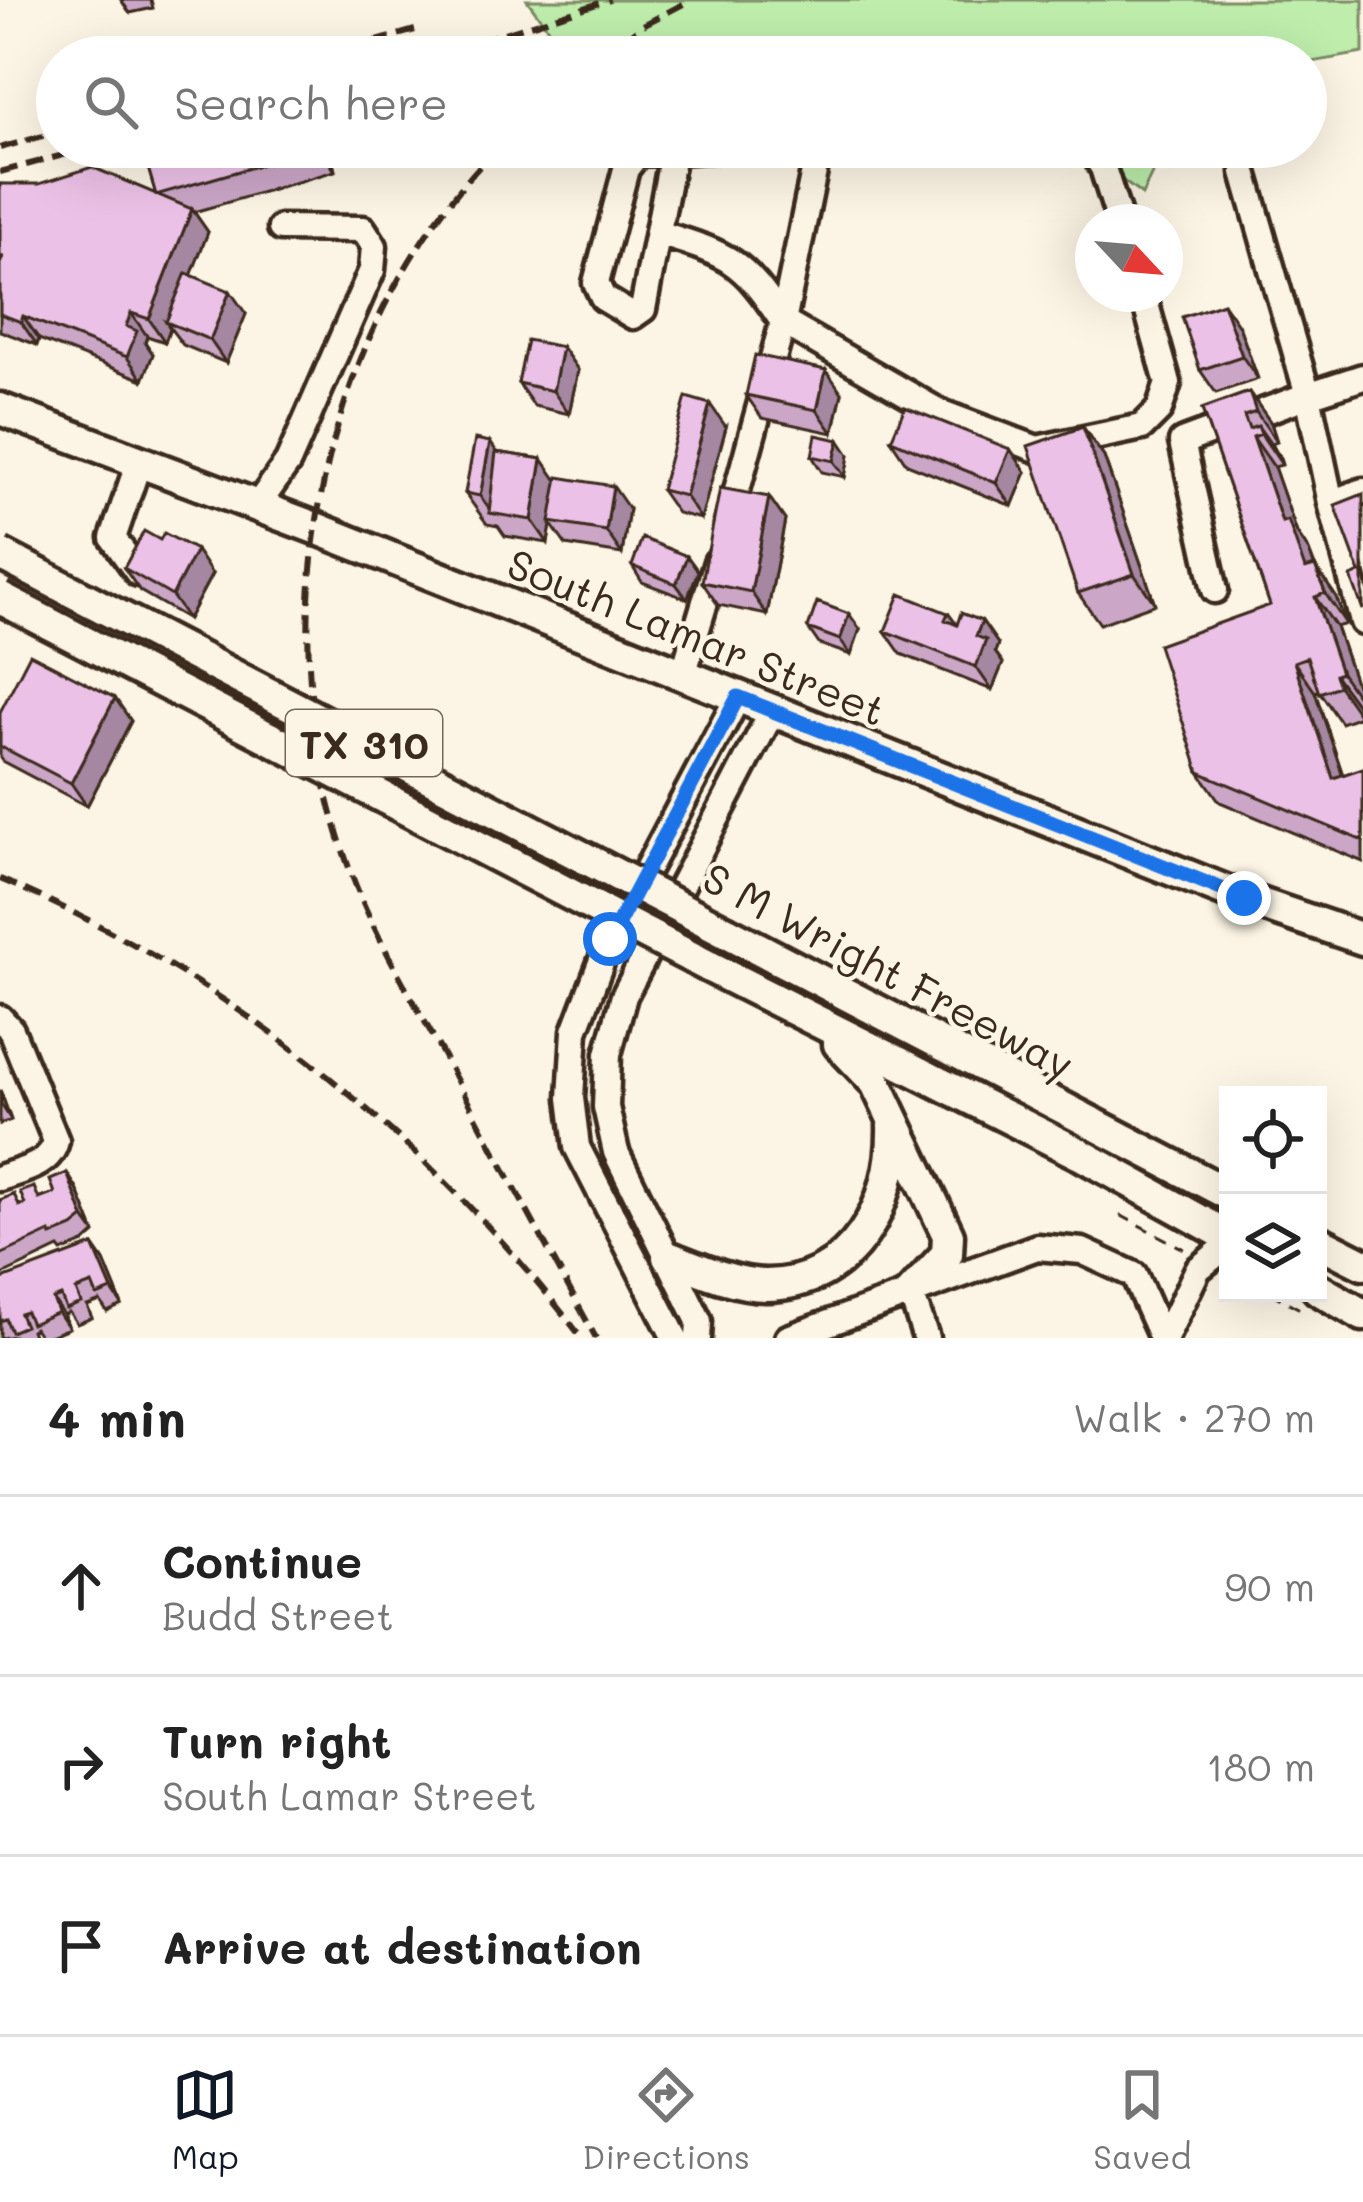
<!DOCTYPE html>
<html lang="en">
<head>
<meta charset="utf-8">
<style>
	:root { --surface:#fff; --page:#f2f2f2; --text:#222; --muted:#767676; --line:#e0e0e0; --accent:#111827 }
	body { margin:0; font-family:Mali,sans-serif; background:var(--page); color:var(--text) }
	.controls { position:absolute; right:36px; bottom:36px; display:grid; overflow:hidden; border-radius:0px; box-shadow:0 12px 48px #0002 }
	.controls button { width:108px; height:108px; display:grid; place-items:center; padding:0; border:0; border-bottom:3px solid var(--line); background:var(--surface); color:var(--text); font:60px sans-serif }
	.compass { position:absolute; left:1075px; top:204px; width:108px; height:108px; border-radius:50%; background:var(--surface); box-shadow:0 12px 48px #0002; rotate:116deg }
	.stop { position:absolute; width:36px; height:36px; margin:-27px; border:9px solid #1a73e8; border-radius:50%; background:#fff }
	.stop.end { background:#1a73e8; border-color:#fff; box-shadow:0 3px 12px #0008 }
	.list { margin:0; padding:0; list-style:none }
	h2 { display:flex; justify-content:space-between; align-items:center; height:156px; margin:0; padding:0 48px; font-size:51px }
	h2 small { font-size:39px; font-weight:400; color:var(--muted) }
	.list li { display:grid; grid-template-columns:78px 1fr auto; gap:36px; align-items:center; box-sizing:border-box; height:180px; padding:0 48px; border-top:3px solid var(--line) }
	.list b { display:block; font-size:45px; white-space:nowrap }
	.list p { margin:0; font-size:39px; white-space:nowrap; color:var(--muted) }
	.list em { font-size:39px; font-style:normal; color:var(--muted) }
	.icon { flex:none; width:66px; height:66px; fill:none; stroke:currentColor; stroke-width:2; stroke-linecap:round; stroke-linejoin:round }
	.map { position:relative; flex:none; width:1363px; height:1338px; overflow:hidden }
	.search { position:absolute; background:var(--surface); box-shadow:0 12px 48px #0002; left:36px; right:36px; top:36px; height:132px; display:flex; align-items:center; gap:30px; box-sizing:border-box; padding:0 42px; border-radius:66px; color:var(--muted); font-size:45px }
	.sheet { height:696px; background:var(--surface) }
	nav { display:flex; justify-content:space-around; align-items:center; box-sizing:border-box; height:168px; border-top:3px solid var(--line); background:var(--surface); font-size:33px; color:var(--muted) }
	nav a { display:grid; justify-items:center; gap:6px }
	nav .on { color:var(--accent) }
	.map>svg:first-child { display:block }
	.green { fill:#beedac; stroke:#7c8c65; stroke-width:3 }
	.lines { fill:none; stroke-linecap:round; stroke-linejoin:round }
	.minor-casing { stroke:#3b2a1e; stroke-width:33 }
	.major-casing { stroke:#3b2a1e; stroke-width:39 }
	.path { stroke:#3b2a1e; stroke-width:3; stroke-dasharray:12 9; stroke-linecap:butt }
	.minor { stroke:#fcf5e5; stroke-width:24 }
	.major { stroke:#fcf5e5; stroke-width:30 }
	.rail { stroke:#3b2a1e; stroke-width:6; stroke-dasharray:18 9; stroke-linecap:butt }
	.major-bridge-casing { stroke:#3b2a1e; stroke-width:39; stroke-linecap:butt }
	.major-bridge { stroke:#fcf5e5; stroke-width:30 }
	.wall { fill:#cba6c7; stroke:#3b2a1e; stroke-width:3 }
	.shaded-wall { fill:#a587a2; stroke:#3b2a1e; stroke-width:3 }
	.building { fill:#ecc1e7; stroke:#3b2a1e; stroke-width:3 }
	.route { stroke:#1a73e8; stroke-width:15 }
	.labels { text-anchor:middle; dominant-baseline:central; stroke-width:9; stroke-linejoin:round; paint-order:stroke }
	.shield { fill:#fcf5e5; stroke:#75675a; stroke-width:3 }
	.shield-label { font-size:39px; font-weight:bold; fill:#3b2a1e }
	.street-label { font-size:42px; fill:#3b2a1e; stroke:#fcf5e5 }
</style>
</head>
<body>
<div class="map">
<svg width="1363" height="1338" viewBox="0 0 1363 1338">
	<rect width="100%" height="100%" fill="#fcf5e5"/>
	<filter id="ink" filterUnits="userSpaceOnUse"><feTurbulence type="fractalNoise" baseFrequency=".00833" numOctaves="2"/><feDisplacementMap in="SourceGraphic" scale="24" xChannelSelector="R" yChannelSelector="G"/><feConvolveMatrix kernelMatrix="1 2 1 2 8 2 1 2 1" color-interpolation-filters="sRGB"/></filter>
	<g filter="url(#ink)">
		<path class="green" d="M527,0h836v53l-57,10v-6h-737z
			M1078,147h86l-22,48z"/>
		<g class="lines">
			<defs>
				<path id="minor" d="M1090,147l13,21 17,54
					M673,154l-30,155 -10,7 -30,-18 -7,-15 30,-114 12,-16 106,-6
					M658,233c71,22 83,25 125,89l36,-175
					M1363,491l-32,12 32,119
					M1331,503l-23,-108 55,-18
					M257,506l31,-44 84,-192 2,-24 -11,-17 -82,-1
					M728,523l55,-201 156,90 98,37 105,-22 17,-17 9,-27 -25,-89
					M138,573l-25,-35 26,-76
					M1215,590l-33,-148 126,-47 -64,-223
					M683,675l34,-113
					M0,1018l11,12 45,111c-6,25 -34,29 -56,37
					M911,1293l15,45
					M675,1338l-98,-191 -6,-49 4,-67 35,-92 128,-242
					M698,1338l1,-17 -83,-169 -10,-45 2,-53 16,-58 149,-286
					M788,1338l249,-91 45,4 52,24 28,63
					M1165,1338l33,-69 30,-24"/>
				<path id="major" d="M0,409l318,120 925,369 120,41
					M727,932l501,262
					M708,966l372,188 148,82
					M839,1044l37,39 72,152 -1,19 -36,39
					M1318,1241l45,23
					M668,1257c29,11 66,28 98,28 89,-1 129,-83 127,-160
					M1318,1289l45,26"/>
			</defs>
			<use href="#minor" class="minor-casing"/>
			<use href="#major" class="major-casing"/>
			<path class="path" d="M1120,1215l64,34
				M1270,1293l30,16"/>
			<use href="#minor" class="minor"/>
			<use href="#major" class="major"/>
			<path class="rail" d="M321,57l94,-27
				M427,57l183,-57
				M600,57l43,-32 48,-25
				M498,147c-181,182 -238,486 -147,726 23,62 58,119 90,178 51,96 103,191 155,287
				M0,148l57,-16
				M0,172l93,-25
				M0,879c227,95 429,260 578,454"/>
			<defs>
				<path id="major-bridge" d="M0,554l727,378
					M0,598l708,368"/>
			</defs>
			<use href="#major-bridge" class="major-bridge-casing"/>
			<use href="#major-bridge" class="major-bridge"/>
		</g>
		<path class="wall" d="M121,0h30l2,8 -23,5z
			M142,147h187l6,24 -141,41 14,20 -17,43 55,39 -20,49 -43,-18 -13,-17 -5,14 -18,-6 -2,6 8,12 -10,26 -104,-41 -2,6 -37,-14v-147l156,10z
			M1239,326l19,53 -42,14 -16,-23z
			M562,347l16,23 -9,44 -35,-8 -16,-23z
			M1249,392l22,31 6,19 -6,2 8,12 3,9 -8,2 23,66 12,18 6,15 21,31 10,27 -10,3 26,76 -5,2 3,11 -19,7 -22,-32 -4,1 28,83 20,-7v94l-143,-60 -21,-30 71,-167 -68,-196z
			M842,393l-9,40 -71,-15 -16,-23z
			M726,427l-25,92 -24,-6 -16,-23z
			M1083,427l21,30 51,147 -55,20 -22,-31z
			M839,440l10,15 -4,22 -23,-5 -10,-16z
			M891,440l119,9 16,23 -14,34 -105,-42z
			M496,452l46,7 15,22 72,28 -7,45 -56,-9 -15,-21 -3,19 -43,-7 -7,-10 -11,-2 -22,-31z
			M769,497l16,23 -18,95 -49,-10 -16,-23z
			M632,566l66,5 -11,28 -45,-17z
			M124,568l88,6 -24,45 -48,-28z
			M948,613l9,12 25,-4 16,23 -3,8 8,11 -11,27 -91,-36 -16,-23z
			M808,628l52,1 -9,26 -32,-11z
			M115,698l16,23 -44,85 -85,-45 -2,-3v-46z
			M0,1090l11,30 -11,4z
			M67,1173l10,16 18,44 -11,10 -22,9 -3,-4 -59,28v-76l22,5 33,-12z
			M93,1245l11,16 18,44 -15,7 -7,-11 -13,5 5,12 -15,6 -8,-12 -5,3 5,13 -24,10h-4l-7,-10 -3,2 3,8h-18l-2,-2 -14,2v-57z"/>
		<path class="shaded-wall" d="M319,147h10l6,24z
			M192,209l16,23 -36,93 -6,-3 4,6 -5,14 -16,-23z
			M230,291l16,23 -20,49 -16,-23z
			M1223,303l16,23 19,53 -16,-23z
			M131,313l16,23 -2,6 8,12 -10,26 -16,-23 -1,-31z
			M23,316l16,23 -2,6 -16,-23z
			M562,347l16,23 -9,44 -16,-23z
			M826,370l16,23 -9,40 -16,-23z
			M1249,392l22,31 6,19 -21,-30z
			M710,404l16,23 -25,92 -16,-23z
			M1258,426l21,30 3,9 -21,-31z
			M1083,427l21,30 51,147 -21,-30z
			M1253,437l21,30 23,66 12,18 15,43 -19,-25 -23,-47z
			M839,440l10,15 -4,22 -11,-16z
			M490,442l21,30 -19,41 -12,-17z
			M1010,449l16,23 -14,34 -16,-23z
			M542,459l16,23 -10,61 -16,-23z
			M613,486l16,23 -7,45 -16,-23z
			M769,497l16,23 -18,95 -16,-23z
			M196,550l16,24 -24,45 -16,-23z
			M687,556l11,15 -11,28 -11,-15z
			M1315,566l21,31 10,27 -21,-31z
			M1315,597l21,30 26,76 -21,-30z
			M849,614l11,15 -9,26 -11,-15z
			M982,621l16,23 -3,8 8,11 -11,27 -16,-23v-31z
			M1294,662l21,30 39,117 -21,-31z
			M1335,675l22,30 3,11 -21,-30z
			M115,698l16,23 -44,85 -16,-23z
			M0,1090l11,30 -10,-16z
			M67,1173l10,16 18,44 -11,-15z
			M93,1245l11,16 18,44 -10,-15z
			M53,1299l11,16 5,13 -11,-16z"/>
		<path class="building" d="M142,147h177v1l-163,47z
			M92,167l100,42 -43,110 -18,-6 -5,13 11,5 -10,26 -104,-41 -2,6 -21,-8v-50l3,-7 -3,-1v-72h39z
			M186,273l44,18 -20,49 -44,-18z
			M1223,303l19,53 -42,14 -18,-53z
			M527,340l35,7 -9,44 -35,-8z
			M755,355l71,15 -9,40 -71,-15z
			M1249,392l7,20 -12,4 5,13 9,-3 3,8 -8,3 29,85 6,-2 17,49 10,-3 10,27 -10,4 26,76 -6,2 4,11 -20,7 -12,-36 -13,5 39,116 30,-10v73l-164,-69 -41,-127 112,-40 -68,-196z
			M686,397l24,7 -25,92 -24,-6z
			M905,407l105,42 -14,34 -105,-43z
			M1083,427l51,147 -56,19 -50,-147z
			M816,435l23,5 -5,21 -22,-5z
			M475,439l15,3 -10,54 -15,-3z
			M496,452l46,7 -10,61 -43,-7z
			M558,477l55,9 -7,45 -56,-9z
			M720,488l49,9 -18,95 -49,-10z
			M1363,494v116l-12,-33 9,-4 -25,-68z
			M144,531l16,9 4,-7 32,17 -24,46 -48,-28z
			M642,538l45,18 -11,28 -44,-18z
			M900,594l48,19 -3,7 12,5 4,-12 21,8 -6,15 10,4 -10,27 -91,-36z
			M817,602l32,12 -9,26 -32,-12z
			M30,654l85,44 -44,85 -71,-37v-34z
			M67,1173l17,45 -11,9 -22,9 -1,-4 -50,23v-55l14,-6 5,12 6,-2 -5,-12 14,-5 5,12 16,-6 -5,-13z
			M93,1245l19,45 -15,6 -5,-12 -16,6 5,13 -15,6 -5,-13 -8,3 5,13 -27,12 -5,-12 -6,2 5,12 -14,6 -5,-13 -6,2v-40l2,-2z"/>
	</g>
	<g class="lines" filter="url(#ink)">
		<path class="route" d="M610,939l128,-242 506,201"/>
	</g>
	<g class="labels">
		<rect class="shield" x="286" y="710" width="156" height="66" rx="9"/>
		<g class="shield-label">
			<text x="364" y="743">TX 310</text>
		</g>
		<g class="street-label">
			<text transform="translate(697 636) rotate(22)">South Lamar Street</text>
			<text transform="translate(889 970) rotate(28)">S M Wright Freeway</text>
		</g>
	</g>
</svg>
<div class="controls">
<button><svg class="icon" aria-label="locate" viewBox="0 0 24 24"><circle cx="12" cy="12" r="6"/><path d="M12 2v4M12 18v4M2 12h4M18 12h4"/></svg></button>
<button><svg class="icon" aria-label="layers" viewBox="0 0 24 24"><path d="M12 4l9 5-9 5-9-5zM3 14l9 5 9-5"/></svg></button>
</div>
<svg class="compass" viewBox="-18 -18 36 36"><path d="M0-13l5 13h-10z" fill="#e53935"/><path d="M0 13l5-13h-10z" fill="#767676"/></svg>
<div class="stop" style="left:610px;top:939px"></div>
<div class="stop end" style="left:1244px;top:898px"></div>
<div class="search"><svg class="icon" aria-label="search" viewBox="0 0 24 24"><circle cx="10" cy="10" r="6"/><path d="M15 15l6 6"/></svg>Search here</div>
</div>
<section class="sheet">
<h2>4 min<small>Walk · 270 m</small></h2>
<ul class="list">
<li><svg class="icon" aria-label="ahead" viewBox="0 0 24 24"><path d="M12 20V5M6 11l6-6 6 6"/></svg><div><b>Continue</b><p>Budd Street</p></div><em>90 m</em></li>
<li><svg class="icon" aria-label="right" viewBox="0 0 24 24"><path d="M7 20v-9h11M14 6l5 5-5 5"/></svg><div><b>Turn right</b><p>South Lamar Street</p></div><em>180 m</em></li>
<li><svg class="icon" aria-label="arrive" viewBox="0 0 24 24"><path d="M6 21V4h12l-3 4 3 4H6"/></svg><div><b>Arrive at destination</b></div></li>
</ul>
</section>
<nav>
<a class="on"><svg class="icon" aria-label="map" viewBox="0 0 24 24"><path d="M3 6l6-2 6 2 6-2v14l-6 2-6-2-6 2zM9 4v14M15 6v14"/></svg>Map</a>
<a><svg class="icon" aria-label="directions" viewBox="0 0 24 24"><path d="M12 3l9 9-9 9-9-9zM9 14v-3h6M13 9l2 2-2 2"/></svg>Directions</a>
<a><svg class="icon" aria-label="saved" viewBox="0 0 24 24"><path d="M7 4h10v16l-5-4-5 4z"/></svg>Saved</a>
</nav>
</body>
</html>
